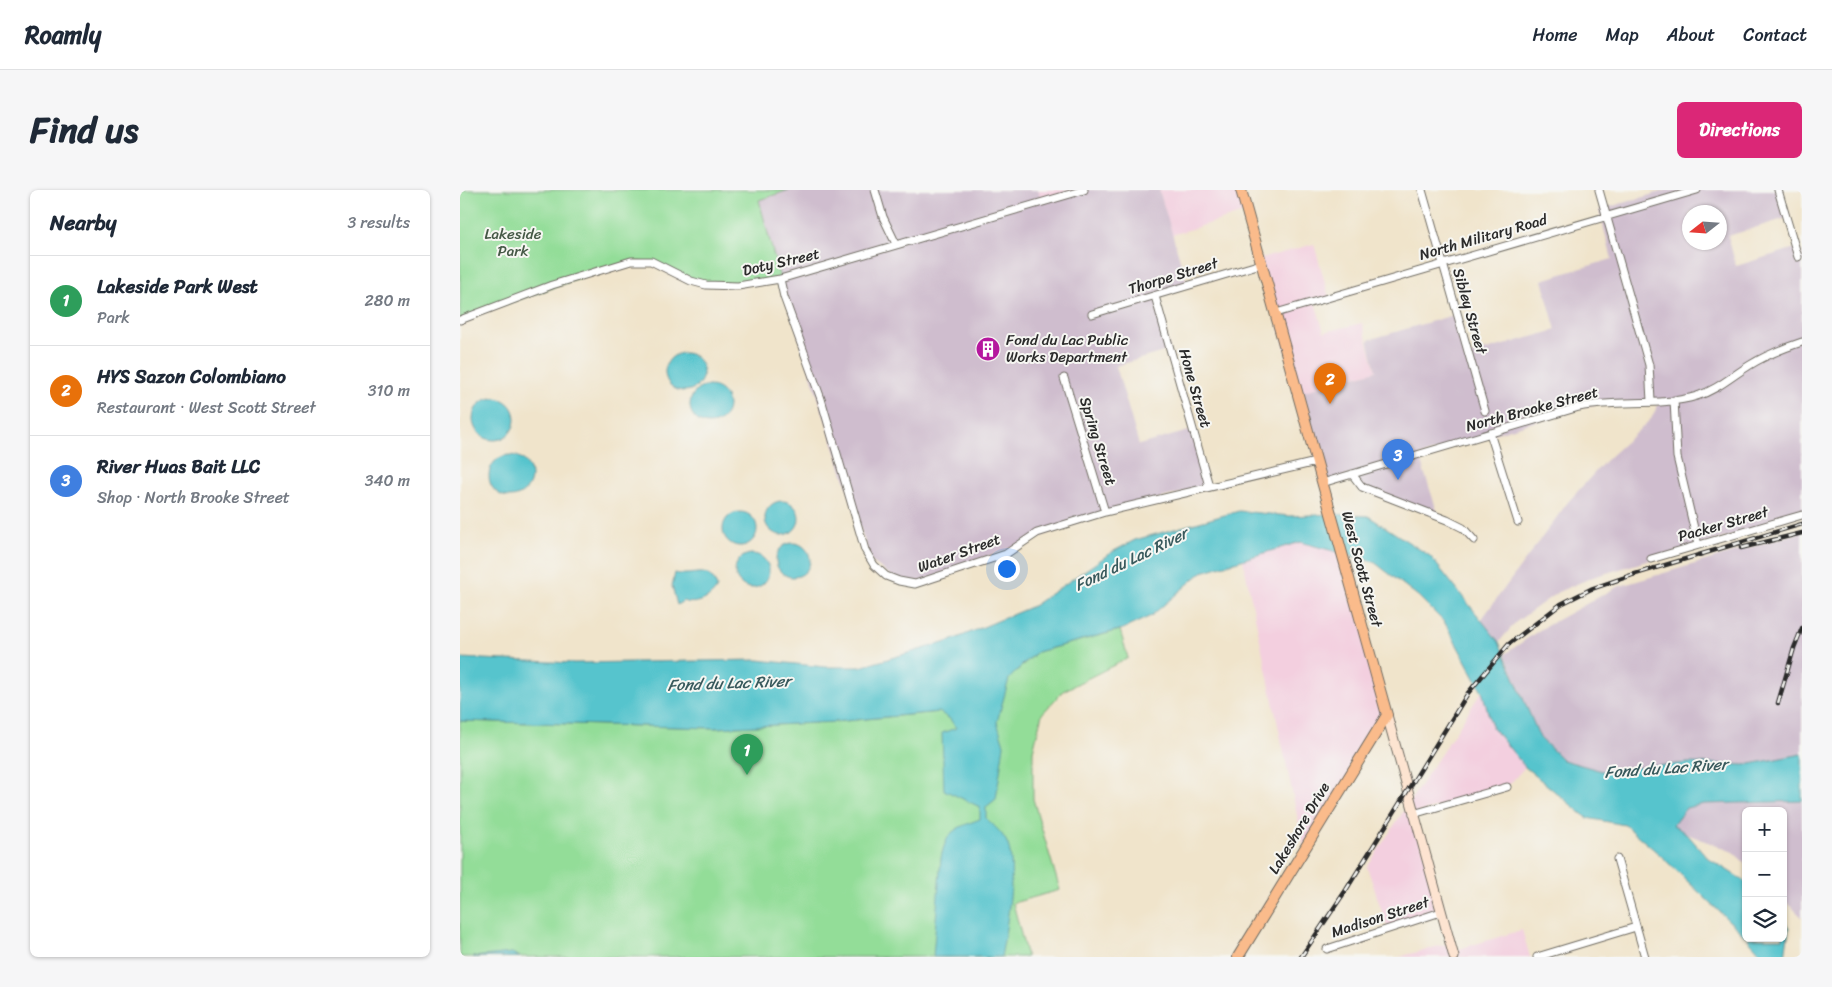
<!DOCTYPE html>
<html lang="en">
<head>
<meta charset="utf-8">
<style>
	:root { --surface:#fff; --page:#f6f6f7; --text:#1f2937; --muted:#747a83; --line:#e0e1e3; --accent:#db2777 }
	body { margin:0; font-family:Sriracha,sans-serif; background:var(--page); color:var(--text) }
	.controls { position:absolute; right:15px; bottom:15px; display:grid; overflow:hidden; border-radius:8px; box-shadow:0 1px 4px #0004 }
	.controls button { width:45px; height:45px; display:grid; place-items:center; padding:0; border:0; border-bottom:1px solid var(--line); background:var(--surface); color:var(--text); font:25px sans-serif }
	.compass { position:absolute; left:1222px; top:15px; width:45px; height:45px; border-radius:50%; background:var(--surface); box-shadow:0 1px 4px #0004; rotate:253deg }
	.you { position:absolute; left:546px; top:378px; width:18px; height:18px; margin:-12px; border:4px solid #fff; border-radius:50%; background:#1a73e8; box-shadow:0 0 0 8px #1a73e833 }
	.badge { display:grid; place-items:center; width:32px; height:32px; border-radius:50%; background:var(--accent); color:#fff; font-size:16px; font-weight:700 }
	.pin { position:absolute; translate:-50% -41px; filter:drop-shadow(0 1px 2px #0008) }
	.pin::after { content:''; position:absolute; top:26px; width:18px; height:15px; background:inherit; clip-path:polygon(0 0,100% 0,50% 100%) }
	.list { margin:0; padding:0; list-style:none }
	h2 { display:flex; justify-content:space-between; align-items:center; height:65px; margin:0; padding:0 20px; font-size:21px }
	h2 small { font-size:16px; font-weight:400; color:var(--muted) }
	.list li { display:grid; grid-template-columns:32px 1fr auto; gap:15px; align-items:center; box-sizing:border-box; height:90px; padding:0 20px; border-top:1px solid var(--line) }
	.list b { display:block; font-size:19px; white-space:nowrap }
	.list p { margin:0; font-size:16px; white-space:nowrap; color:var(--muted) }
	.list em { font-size:16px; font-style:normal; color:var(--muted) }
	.icon { flex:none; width:28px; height:28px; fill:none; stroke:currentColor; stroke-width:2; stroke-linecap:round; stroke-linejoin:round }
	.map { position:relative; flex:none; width:1342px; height:767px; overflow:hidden; border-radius:8px }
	header { display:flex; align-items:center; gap:30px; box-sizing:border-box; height:70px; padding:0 25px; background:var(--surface); border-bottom:1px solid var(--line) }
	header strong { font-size:24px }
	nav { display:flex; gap:28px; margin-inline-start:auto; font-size:18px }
	.intro { display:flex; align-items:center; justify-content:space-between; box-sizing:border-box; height:120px; padding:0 30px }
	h1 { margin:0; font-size:35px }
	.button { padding:12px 22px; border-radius:8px; background:var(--accent); color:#fff; font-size:18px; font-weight:700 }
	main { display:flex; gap:30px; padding:0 30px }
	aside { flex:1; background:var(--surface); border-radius:8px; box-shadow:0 1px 4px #0004 }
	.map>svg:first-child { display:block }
	.built { fill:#f3cfdf }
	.industrial { fill:#cfbdce; fill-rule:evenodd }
	.green { fill:#93dd98; stroke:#5f8462 }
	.water { fill:#57c4cd; stroke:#41787c }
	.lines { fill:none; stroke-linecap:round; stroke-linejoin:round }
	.street-casing { stroke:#706c63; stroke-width:9 }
	.secondary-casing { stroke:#706c63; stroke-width:11 }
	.primary-casing { stroke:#706c63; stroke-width:12 }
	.street { stroke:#fff; stroke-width:7 }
	.secondary { stroke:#fde4d1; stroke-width:9 }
	.primary { stroke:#fabb8b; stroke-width:10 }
	.rail-casing { stroke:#2b2b2b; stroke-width:4.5 }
	.rail { stroke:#f6f6f2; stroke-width:2.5; stroke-dasharray:8; stroke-linecap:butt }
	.labels { text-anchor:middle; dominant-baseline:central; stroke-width:4; stroke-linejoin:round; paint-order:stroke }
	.park-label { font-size:15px; fill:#455846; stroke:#f6f6f2 }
	.street-label { font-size:15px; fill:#2b2b2b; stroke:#f6f6f2 }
	.poi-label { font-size:15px; fill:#2b2b2b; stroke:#f6f6f2; text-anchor:start }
	.water-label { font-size:16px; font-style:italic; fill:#38595c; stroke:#f6f6f2 }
</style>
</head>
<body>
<header>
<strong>Roamly</strong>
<nav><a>Home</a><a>Map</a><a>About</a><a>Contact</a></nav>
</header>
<div class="intro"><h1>Find us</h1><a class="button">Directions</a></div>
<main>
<aside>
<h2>Nearby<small>3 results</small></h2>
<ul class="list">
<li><span class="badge" style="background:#2e9e5b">1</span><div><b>Lakeside Park West</b><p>Park</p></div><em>280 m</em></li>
<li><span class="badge" style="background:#e8710a">2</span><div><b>HYS Sazon Colombiano</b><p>Restaurant · West Scott Street</p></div><em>310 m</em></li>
<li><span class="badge" style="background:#3f7fe0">3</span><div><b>River Huas Bait LLC</b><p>Shop · North Brooke Street</p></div><em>340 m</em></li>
</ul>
</aside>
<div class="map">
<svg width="1342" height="767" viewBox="0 0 1342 767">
	<rect width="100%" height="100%" fill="#f6f6f2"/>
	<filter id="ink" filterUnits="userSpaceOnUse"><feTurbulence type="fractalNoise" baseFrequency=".02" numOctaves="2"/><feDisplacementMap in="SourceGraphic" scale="10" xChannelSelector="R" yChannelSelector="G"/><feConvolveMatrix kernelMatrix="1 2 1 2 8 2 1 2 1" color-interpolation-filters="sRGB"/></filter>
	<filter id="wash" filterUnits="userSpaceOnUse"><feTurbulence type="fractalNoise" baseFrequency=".0096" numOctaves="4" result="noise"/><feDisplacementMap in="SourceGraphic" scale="20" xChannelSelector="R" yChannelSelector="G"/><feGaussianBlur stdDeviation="1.12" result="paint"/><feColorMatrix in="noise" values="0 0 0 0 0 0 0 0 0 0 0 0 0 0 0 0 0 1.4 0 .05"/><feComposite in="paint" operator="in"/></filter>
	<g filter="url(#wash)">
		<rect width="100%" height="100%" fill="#f0e4cb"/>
		<path class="built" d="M578,0h46l-42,13z
			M699,0h82l6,22 -75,23z
			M854,54l15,53 -14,5 9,30 38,-9 14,48 -78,22 -38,-134z
			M840,352l42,10 45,163 -83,133 -61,-288z
			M1022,501l10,36 33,40 -18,20 -94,27 28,98 -53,17 -21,-62z
			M1062,740l8,27h-131l51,-14 2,8z"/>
		<path class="industrial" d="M329,0h249l4,12 42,-12h75l29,96 -33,10 15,54 -54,16 23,79 53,-15 17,56 -104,26 -190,72 -16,-3 -28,-20 -91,-282 -21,-79z
			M1207,0h115l8,27 -62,19 8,30 63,-19 3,9v259l-209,62 -35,15 -42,30 -17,20 -18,-22 87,-118 38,-42 45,-41 9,-18 -65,3 -176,52 20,61 -77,-30 -10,-13 -30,9 -24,-90 78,-22 -8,-31 89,-26 12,41 87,-25 -14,-50 70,-21 -13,-49zM1230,22h30v30h-30z
			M1342,342v222l-57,11 -56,-2 -87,8 -39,-11 -23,-22 -35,-84 36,-25 76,-42z
			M1325,611h17v116l-19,-18v-88h-37v53l-13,-12 -46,-18 -14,-9 13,-17 18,-4z"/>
		<path class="green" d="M0,0h329l-30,10 21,79 -74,6 -49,-21 -26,-3 -171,59z
			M660,440l8,28 -65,33 -21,23 -9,37v48l27,91 -47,13 14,54h-567v-236l255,7 119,-6 105,-10 69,-33 29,-27z"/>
		<path class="water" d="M205 182a19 19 0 1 1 38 0a19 19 0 1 1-38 0Z
			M230 215a19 19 0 1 1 38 0a19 19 0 1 1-38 0Z
			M13 229a21 21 0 1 1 42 0a21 21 0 1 1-42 0Z
			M29 286a21 21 0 1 1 42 0a21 21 0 1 1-42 0Z
			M305 328a17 17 0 1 1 34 0a17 17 0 1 1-34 0Z
			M779,321l51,5 41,-2 37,2 62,40 69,86 41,96 23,22 39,11 87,-8 56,2 57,-11v47l-98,3 -18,4 -13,17 14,9 21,24 38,24v55l-87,-83 -34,-29 -38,-7 -62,-51 -33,-40 -10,-36 -37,-68 -27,-27 -44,-34 -74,-20 -98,30 -51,44 -28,13 -86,23 -15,13 -13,14 -12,43 7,23 -8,54 -10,8v11c8,8 18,16 22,27 9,23 -2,86 -7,112h-68l8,-99c6,-28 13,-29 39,-39v-12l-36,-17 -2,-57 14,-5 -6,-9 -11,-7 -105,10 -119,6 -255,-7v-63l114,5 184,-3 67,7h35l90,-26 83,-35 79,-54 23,-12z
			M263 339a17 17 0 1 1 34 0a17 17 0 1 1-34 0Z
			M316 370a17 17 0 1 1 34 0a17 17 0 1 1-34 0Z
			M275 381a17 17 0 1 1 34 0a17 17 0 1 1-34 0Z
			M215,383c19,5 33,-10 42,14 -5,12 -22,19 -34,14l-6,4 -5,-19z
			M1323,728l6,10 -4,29h-21l-17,-19h36z
			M52,763l8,4h-47z"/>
	</g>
	<g filter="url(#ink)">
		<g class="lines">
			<defs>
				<path id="street" d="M415,0l8,27 13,27
					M962,0l63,221
					M1139,0l50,175 2,36
					M1318,0l20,67
					M320,89l4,18 37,102 44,151 9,15 12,11 13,5 16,3 91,-30 31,-21 68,-21 211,-50
					M695,106l54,190
					M816,123l421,-123
					M632,124l169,-50
					M0,130l92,-35 79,-24h20l40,20 15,4 32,1 42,-7 304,-89
					M604,188l41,134
					M1214,210l3,57 21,88
					M1030,243l28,89
					M892,284l10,13 85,33 16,8 11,12
					M862,293l257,-76c39,-8 82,0 118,-11 20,-6 35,-20 53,-31 16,-10 34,-17 52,-23
					M1191,369l151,-44
					M953,624l94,-27
					M1157,669l28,98
					M867,759l114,-37
					M1077,767l99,-30"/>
				<path id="secondary" d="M927,525l67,242"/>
				<path id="primary" d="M778,767l149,-242 -146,-525"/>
			</defs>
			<use href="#street" class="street-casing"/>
			<use href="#secondary" class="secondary-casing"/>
			<use href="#primary" class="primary-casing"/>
			<use href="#street" class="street"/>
			<use href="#secondary" class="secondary"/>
			<use href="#primary" class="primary"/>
			<defs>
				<path id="rail" d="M1281,358l61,-15
					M1318,513l16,-55 8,-20
					M841,767l45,-67 122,-197 41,-49 52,-40 30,-15 41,-14 170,-51"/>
			</defs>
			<use href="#rail" class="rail-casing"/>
			<use href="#rail" class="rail"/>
		</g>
	</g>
	<defs>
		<symbol id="building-disc" viewBox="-11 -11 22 22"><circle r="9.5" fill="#b5179e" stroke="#f6f6f2"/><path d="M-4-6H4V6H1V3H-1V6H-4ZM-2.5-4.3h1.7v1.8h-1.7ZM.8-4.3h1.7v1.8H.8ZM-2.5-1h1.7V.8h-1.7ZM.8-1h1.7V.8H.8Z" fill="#fff"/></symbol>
	</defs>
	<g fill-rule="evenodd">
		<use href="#building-disc" x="514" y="145" width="28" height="28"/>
	</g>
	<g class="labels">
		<g class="park-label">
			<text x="53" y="44">Lakeside<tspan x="53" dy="17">Park</tspan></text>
		</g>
		<g class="street-label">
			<text transform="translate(1023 47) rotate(-16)">North Military Road</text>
			<text transform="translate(321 72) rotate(-13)">Doty Street</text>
			<text transform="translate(713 86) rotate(-17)">Thorpe Street</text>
			<text transform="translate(1010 121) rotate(74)">Sibley Street</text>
			<text transform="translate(735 198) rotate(74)">Hone Street</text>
			<text transform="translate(1072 219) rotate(-15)">North Brooke Street</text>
			<text transform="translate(638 251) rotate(73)">Spring Street</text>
			<text transform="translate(1263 334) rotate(-16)">Packer Street</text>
			<text transform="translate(499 363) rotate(-20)">Water Street</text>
			<text transform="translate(902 379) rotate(75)">West Scott Street</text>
			<text transform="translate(839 638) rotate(-59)">Lakeshore Drive</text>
			<text transform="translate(920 727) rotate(-18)">Madison Street</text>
		</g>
		<g class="poi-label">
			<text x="546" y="150">Fond du Lac Public<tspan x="546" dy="17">Works Department</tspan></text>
		</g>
		<g class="water-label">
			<text transform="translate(671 369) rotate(-26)">Fond du Lac River</text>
			<text transform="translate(269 493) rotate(-2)">Fond du Lac River</text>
			<text transform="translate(1206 578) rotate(-4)">Fond du Lac River</text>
		</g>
	</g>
</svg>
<div class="controls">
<button>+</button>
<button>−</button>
<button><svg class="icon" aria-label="layers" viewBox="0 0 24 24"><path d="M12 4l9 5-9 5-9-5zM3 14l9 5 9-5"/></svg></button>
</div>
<svg class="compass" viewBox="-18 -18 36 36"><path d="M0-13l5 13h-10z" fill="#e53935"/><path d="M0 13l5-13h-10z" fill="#747a83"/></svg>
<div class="you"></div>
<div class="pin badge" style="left:287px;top:585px;background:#2e9e5b">1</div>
<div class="pin badge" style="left:870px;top:214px;background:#e8710a">2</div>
<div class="pin badge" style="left:938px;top:290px;background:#3f7fe0">3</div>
</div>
</main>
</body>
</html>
